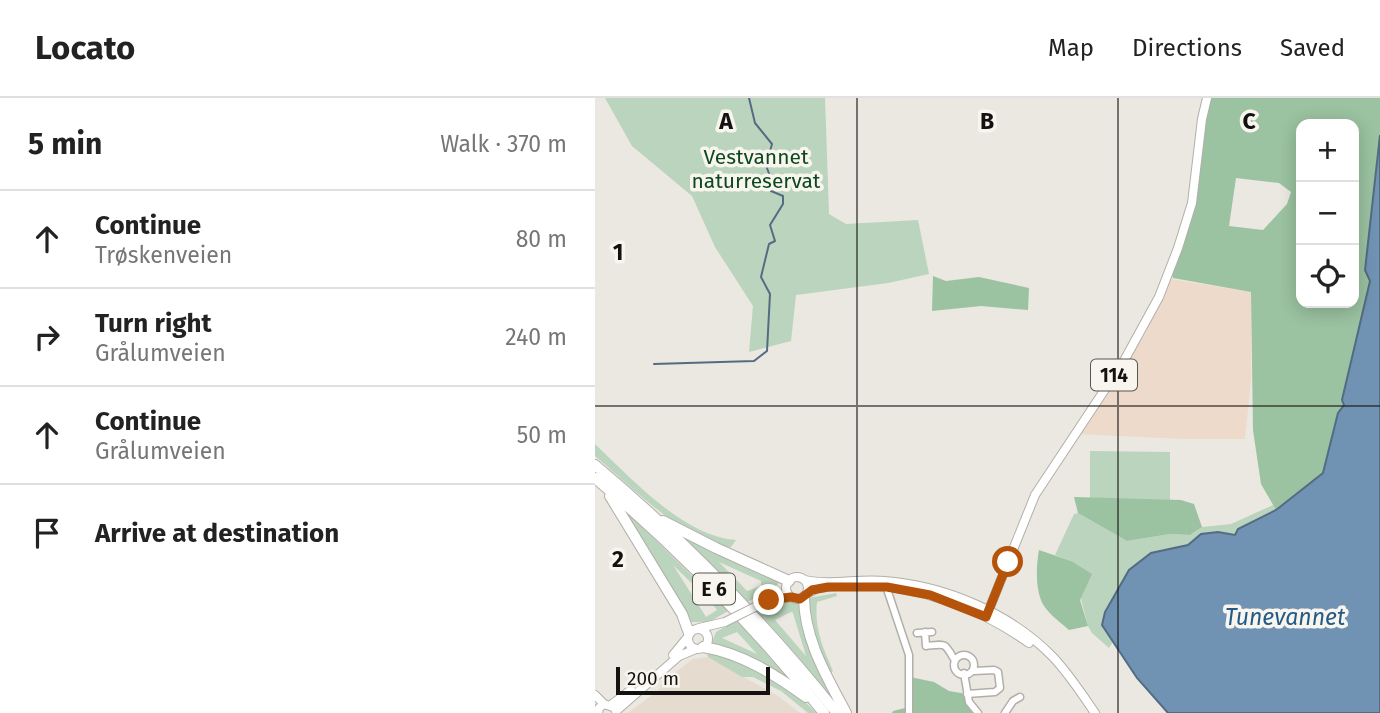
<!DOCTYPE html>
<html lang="en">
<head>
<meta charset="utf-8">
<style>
	:root { --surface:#fff; --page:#f6f6f6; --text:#222; --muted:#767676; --line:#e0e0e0 }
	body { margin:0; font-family:"Fira Sans",sans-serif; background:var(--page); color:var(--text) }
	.controls { position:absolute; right:21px; top:21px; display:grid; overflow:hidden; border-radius:14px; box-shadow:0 4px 18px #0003 }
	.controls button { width:63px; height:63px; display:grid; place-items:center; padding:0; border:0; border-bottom:2px solid var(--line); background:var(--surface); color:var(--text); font:35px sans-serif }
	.scale { position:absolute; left:21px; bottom:18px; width:154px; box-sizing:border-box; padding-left:7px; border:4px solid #141210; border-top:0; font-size:19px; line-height:24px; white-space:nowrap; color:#141210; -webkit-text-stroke:5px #f8f4ee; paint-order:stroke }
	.stop { position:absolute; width:21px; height:21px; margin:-16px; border:5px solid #b45309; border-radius:50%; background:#fff }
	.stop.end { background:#b45309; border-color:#fff; box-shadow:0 2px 7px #0008 }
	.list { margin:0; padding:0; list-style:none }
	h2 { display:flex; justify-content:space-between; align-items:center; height:91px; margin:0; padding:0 28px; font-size:30px }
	h2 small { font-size:23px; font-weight:400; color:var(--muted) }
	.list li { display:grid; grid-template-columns:46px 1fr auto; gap:21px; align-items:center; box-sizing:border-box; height:98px; padding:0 28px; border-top:2px solid var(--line) }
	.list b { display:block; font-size:26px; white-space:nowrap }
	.list p { margin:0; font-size:23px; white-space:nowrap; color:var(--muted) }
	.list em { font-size:23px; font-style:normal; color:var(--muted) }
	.icon { flex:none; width:38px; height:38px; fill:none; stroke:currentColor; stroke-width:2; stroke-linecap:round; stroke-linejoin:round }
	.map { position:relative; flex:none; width:785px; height:615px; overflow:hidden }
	header { display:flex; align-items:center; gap:42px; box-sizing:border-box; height:98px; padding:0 35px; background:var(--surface); border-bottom:2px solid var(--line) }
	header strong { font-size:33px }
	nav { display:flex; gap:38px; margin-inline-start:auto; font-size:24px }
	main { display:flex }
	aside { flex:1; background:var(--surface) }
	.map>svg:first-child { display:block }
	.built { fill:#e5dccf }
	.industrial { fill:#eddaca }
	.green { fill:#bad4bd; fill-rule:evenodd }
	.forest { fill:#9bc2a1; fill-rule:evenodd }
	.water { fill:#7093b4; stroke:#546c83; stroke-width:2 }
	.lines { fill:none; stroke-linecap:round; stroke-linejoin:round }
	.stream { stroke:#546c83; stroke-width:2 }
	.minor-casing { stroke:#b2afa9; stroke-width:9 }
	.major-casing { stroke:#b2afa9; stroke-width:10 }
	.highway-casing { stroke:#b2afa9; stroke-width:12 }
	.minor { stroke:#fff; stroke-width:6 }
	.major { stroke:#fff; stroke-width:8 }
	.highway { stroke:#fff; stroke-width:10 }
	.major-bridge-casing { stroke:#b2afa9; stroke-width:10; stroke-linecap:butt }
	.major-bridge { stroke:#fff; stroke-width:8 }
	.route { stroke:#b45309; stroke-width:9 }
	.grid { fill:none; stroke:#141210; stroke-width:2; stroke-opacity:0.55 }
	.labels { text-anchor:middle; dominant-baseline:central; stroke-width:7; stroke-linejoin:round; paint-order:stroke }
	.shield { fill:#f8f4ee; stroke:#585653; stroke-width:2 }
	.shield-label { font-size:19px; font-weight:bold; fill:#141210 }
	.park-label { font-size:21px; fill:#0c491f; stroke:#f8f4ee }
	.water-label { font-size:23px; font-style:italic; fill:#245a87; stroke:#f8f4ee }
	.grid-label { font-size:23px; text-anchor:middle; font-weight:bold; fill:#141210; stroke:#f8f4ee; stroke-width:7; stroke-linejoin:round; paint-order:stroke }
</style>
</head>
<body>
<header>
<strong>Locato</strong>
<nav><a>Map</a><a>Directions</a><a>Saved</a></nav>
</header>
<main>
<aside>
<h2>5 min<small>Walk · 370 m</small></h2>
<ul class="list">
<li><svg class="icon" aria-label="ahead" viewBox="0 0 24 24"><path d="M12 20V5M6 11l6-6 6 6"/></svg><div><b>Continue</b><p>Trøskenveien</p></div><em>80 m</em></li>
<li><svg class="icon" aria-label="right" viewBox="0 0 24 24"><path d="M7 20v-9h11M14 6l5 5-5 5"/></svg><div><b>Turn right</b><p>Grålumveien</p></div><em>240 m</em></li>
<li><svg class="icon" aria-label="ahead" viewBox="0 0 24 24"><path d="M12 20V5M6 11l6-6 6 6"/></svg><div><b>Continue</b><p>Grålumveien</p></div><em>50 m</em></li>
<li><svg class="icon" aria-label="arrive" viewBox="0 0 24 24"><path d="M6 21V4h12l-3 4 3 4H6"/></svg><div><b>Arrive at destination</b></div></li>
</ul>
</aside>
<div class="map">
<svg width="785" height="615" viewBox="0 0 785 615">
	<rect width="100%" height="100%" fill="#ebe7e1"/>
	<path class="built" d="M113,559l70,39 22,17h-172l31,-23 3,-7 31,-24z"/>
	<path class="industrial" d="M575,181l81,13v88l-6,59h-59l-111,-5 69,-98z"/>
	<path class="green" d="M10,0h220l4,116 17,10 72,-4 11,54 -41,9 -92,12 -5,46 -42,11 4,-46 -38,-59 -23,-51 -60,-50z
		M0,346c36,34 89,93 141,96l-5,7c-35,5 -109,-69 -136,-91z
		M495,353l80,1v48l-80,-1z
		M678,407l3,5 -38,19 -3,6 -17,-3 -16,2 -14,11 -37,8 -49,72 11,17 -4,6 -17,-15 -4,-7 -17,-65 -16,-6 19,-41 4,-1 49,28 43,-7 20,1 12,-8 29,-3z
		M36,418l97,95 -19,11h-20l-61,-105zM78,467l37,36 7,9 -11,7z
		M95,440l90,43c-7,12 -21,15 -33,21l-59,-61zM124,464l42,19v5l-14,5z
		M241,495l1,3 -20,6c-3,26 6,46 16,69l-4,2 -18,-43 -2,-32z
		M193,502l12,2 41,107 -85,-98 21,-9zM196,514l2,1 13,43 -31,-36z
		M142,522l59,67 -85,-42 5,-13zM142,534l20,22 -35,-16z
		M112,553c40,13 80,29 109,62h-8l-27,-22 -28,-14h-11l-34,-20z"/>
	<path class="forest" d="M612,0h173v37l-15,134 5,12 -28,119 2,5 -6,8 -15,60 -47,37 -15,-26 -8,-54 -2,-138 -78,-14 -1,-3 18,-50 4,-19zM706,26h53v179h-53zM641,80l43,5 12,9 -4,12 -24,26 -34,-4z
		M338,178l13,5 33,-4 50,11 -1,22 -47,-4 -49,5z
		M479,399l107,3 13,4 8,23 -12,8 -20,-1 -43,7 -49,-28z
		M444,452l32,11 21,13 -12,26 8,26 -19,4c-8,-7 -19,-15 -25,-24 -9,-15 -8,-39 -5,-56z
		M315,579l24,5 15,9 18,3 11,19h-86l1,-2 16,-4z"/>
	<path class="water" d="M785,37v578h-212l-31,-35 -35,-53 3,-13 24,-42 22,-17 37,-8 13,-11 17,-2 17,3 3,-6 38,-19 47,-37 15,-60 6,-8 -2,-5 28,-119 -5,-11z"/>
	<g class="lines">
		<path class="stream" d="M59,266l100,-3 13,-10 3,-57 -9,-17 8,-33 6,-3 -5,-16 13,-21v-8l-12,-5 -1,-7 2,-2 -5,-14c4,-8 1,-13 5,-24l-17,-21 -6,-25"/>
		<defs>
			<path id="minor" d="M291,488l23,69v58
				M330,534l1,14c20,-2 18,-4 28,13
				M322,535l15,-1
				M359 567a10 10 0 1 1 20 0a10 10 0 1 1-20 0Z
				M369,575l5,29 9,11
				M372,596l28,-2 5,-4 -2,-16 -4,-2 -20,1
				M410,615l8,-12 7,-4"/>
			<path id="major" d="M191 490a11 11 0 1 1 22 0a11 11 0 1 1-22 0Z
				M210,482c26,6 54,-2 80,1 61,5 125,32 168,76 16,17 29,37 42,56
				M267,487c60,1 119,24 167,58
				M213,495l10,-5 17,-2
				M174,502l22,-3
				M391,519l49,-122 90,-136 34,-62 19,-49 14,-45 10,-84 5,-21
				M104,530l26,-6
				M93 541a10 10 0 1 1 20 0a10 10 0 1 1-20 0Z
				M78,557l14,-17
				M0,597l9,9
				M16,607l20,-15
				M21,613l63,-55 17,-7
				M3,615l1,-5 5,-4 9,3"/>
			<path id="highway" d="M0,367c88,74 170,158 242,248
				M0,380c83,70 161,150 229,235
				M15,398l72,118 7,19
				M68,423l53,27 73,33
				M209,499c0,42 23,80 42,116
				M108,549c38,6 73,28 103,50"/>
		</defs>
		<use href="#minor" class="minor-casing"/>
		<use href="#major" class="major-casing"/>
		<use href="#highway" class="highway-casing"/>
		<use href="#minor" class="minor"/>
		<use href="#major" class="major"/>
		<use href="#highway" class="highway"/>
		<defs>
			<path id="major-bridge" d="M130,524l44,-22"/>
		</defs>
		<use href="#major-bridge" class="major-bridge-casing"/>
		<use href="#major-bridge" class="major-bridge"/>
	</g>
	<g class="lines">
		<path class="route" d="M174,502l22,-3 9,2 12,-9 16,-3h59l43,8 56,22 22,-55"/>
	</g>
	<path class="grid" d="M262,0v615M523,0v615M0,308h785"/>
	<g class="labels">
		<g class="shield">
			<rect x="496" y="261.5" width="46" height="31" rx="5"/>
			<rect x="98" y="475.5" width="42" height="31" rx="5"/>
		</g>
		<g class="shield-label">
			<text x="519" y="277">114</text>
			<text x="119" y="491">E 6</text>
		</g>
		<g class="park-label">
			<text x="161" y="59">Vestvannet<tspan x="161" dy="24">naturreservat</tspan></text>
		</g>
		<g class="water-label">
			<text x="690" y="519">Tunevannet</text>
		</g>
	</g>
	<g class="grid-label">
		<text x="131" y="31">A</text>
		<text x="392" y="31">B</text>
		<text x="654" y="31">C</text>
		<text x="23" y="162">1</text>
		<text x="23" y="469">2</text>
	</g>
</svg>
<div class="controls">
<button>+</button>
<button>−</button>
<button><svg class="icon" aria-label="locate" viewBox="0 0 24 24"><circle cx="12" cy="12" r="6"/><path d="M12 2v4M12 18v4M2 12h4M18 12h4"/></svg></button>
</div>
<div class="scale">200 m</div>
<div class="stop" style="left:413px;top:464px"></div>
<div class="stop end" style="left:174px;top:502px"></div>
</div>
</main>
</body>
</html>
